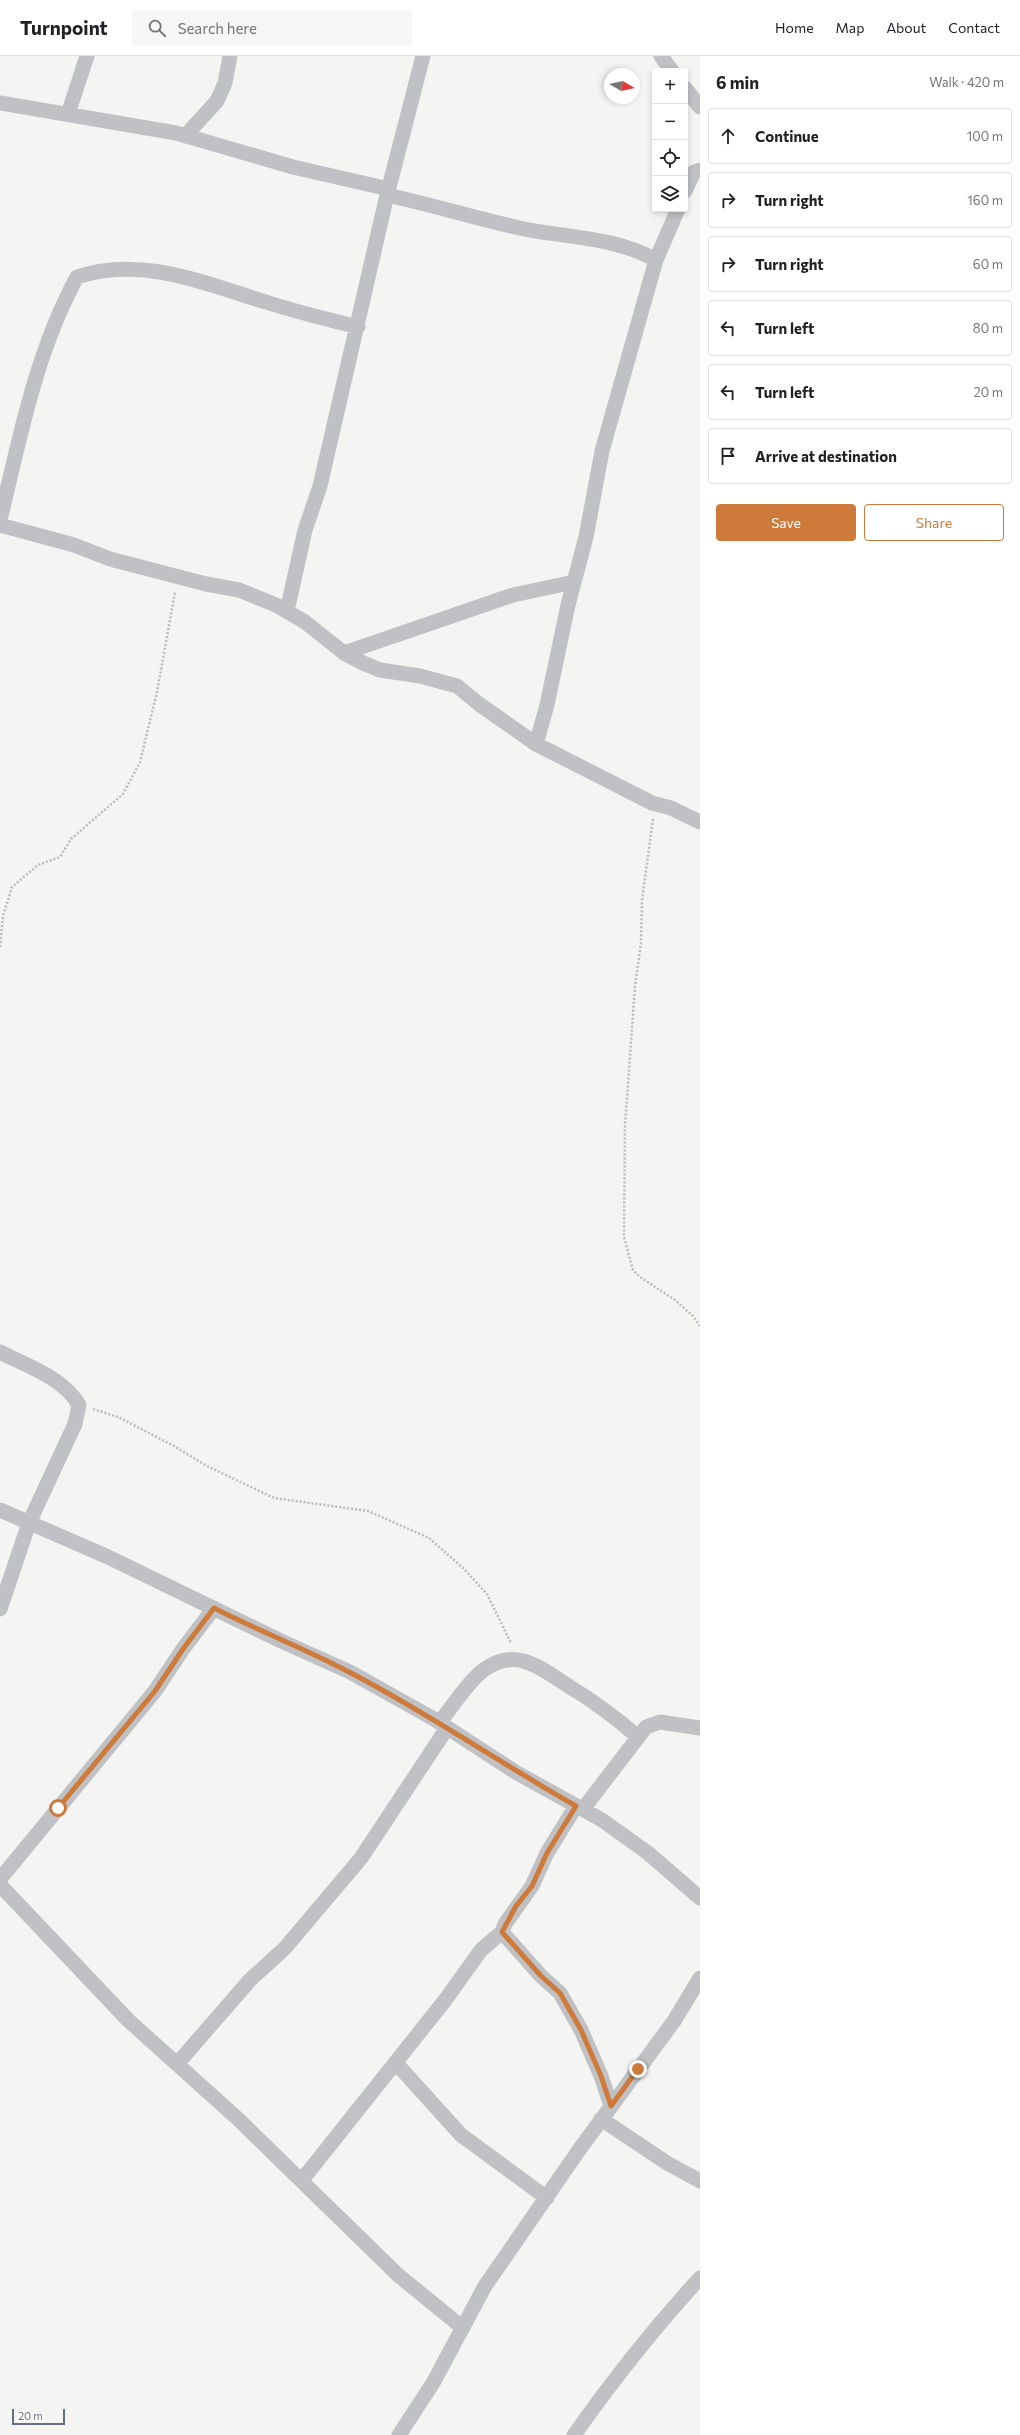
<!DOCTYPE html>
<html lang="en">
<head>
<meta charset="utf-8">
<style>
	:root { --surface:#fff; --page:#f6f6f6; --text:#202124; --muted:#757577; --line:#e0e0e0; --accent:#cd7a3a }
	body { margin:0; font-family:Commissioner,sans-serif; background:var(--page); color:var(--text) }
	.controls { position:absolute; right:12px; top:12px; display:grid; overflow:hidden; border-radius:4px; box-shadow:0 2px 6px #0003 }
	.controls button { width:36px; height:36px; display:grid; place-items:center; padding:0; border:0; border-bottom:1px solid var(--line); background:var(--surface); color:var(--text); font:20px sans-serif }
	.compass { position:absolute; left:604px; top:12px; width:36px; height:36px; border-radius:50%; background:var(--surface); box-shadow:0 2px 6px #0003; rotate:99deg }
	.scale { position:absolute; left:12px; bottom:10px; width:53px; box-sizing:border-box; padding-left:4px; border:2px solid #68707f; border-top:0; font-size:11px; line-height:14px; white-space:nowrap; color:#68707f; -webkit-text-stroke:3px #fff; paint-order:stroke }
	.stop { position:absolute; width:12px; height:12px; margin:-9px; border:3px solid #cd7a3a; border-radius:50%; background:#fff }
	.stop.end { background:#cd7a3a; border-color:#fff; box-shadow:0 1px 4px #0008 }
	.list { margin:0; padding:0; list-style:none }
	h2 { display:flex; justify-content:space-between; align-items:center; height:52px; margin:0; padding:0 16px; font-size:17px }
	h2 small { font-size:13px; font-weight:400; color:var(--muted) }
	.list li { display:grid; grid-template-columns:26px 1fr auto; gap:12px; align-items:center; box-sizing:border-box; height:56px; margin:0 8px 8px; padding:0 8px; border:1px solid var(--line); border-radius:4px }
	.list b { display:block; font-size:15px; white-space:nowrap }
	.list em { font-size:13px; font-style:normal; color:var(--muted) }
	.actions { display:flex; gap:8px; padding:12px 16px }
	.actions a { flex:1; padding:9px 0; border:1px solid var(--accent); border-radius:4px; text-align:center; font-size:14px; color:var(--accent) }
	.actions .main { background:var(--accent); color:#fff }
	.icon { flex:none; width:22px; height:22px; fill:none; stroke:currentColor; stroke-width:2; stroke-linecap:round; stroke-linejoin:round }
	.map { position:relative; flex:none; width:700px; height:2379px; overflow:hidden }
	header { display:flex; align-items:center; gap:24px; box-sizing:border-box; height:56px; padding:0 20px; background:var(--surface); border-bottom:1px solid var(--line) }
	header strong { font-size:19px }
	nav { display:flex; gap:22px; margin-inline-start:auto; font-size:14px }
	.search { width:280px; height:36px; background:var(--page); display:flex; align-items:center; gap:10px; box-sizing:border-box; padding:0 14px; border-radius:4px; color:var(--muted); font-size:15px }
	main { display:flex }
	aside { flex:1; background:var(--surface) }
	.map>svg:first-child { display:block }
	.lines { fill:none; stroke-linecap:round; stroke-linejoin:round }
	.path { stroke:#b9bbbd; stroke-width:2.5; stroke-dasharray:2 2; stroke-linecap:butt }
	.minor { stroke:#bfc1c5; stroke-width:15 }
	.route { stroke:#cd7a3a; stroke-width:5 }
</style>
</head>
<body>
<header>
<strong>Turnpoint</strong>
<div class="search"><svg class="icon" aria-label="search" viewBox="0 0 24 24"><circle cx="10" cy="10" r="6"/><path d="M15 15l6 6"/></svg>Search here</div>
<nav><a>Home</a><a>Map</a><a>About</a><a>Contact</a></nav>
</header>
<main>
<div class="map">
<svg width="700" height="2379" viewBox="0 0 700 2379">
	<rect width="100%" height="100%" fill="#f4f5f2"/>
	<g class="lines">
		<path class="path" d="M653,763l-11,81 -1,43 -6,43 -10,140 -1,111 9,33 7,7 35,23 18,16 7,10
			M0,891l3,-31 9,-29 26,-22 22,-8 11,-18 52,-45 17,-32 17,-70 18,-100
			M93,1353l25,8 56,29 33,20 67,32 94,13 61,27 34,30 24,26 24,49"/>
		<path class="minor" d="M661,0l11,15
			M685,32l15,19
			M0,47l176,30 117,34 96,22
			M68,58l19,-58
			M185,80l32,-35 8,-18 5,-27
			M685,135l9,-19 6,-2
			M387,139c46,10 91,24 137,34 45,9 91,8 132,31
			M0,464c20,-83 36,-168 77,-243 64,-22 129,7 189,25 30,10 61,17 92,25
			M0,469l74,20 36,14 96,25 33,6 37,15 29,17 39,31 19,10 17,7 40,6 37,10 22,18 57,40 116,59 19,5 29,14
			M287,555l18,-81 15,-44 67,-291 36,-139
			M344,597l169,-58 61,-13
			M536,688l11,-39 21,-100 18,-68 16,-86 54,-191 22,-51
			M0,1296c27,14 64,26 79,53l-4,19 -46,99 -29,86
			M0,1454l106,46 175,85 69,31 84,47 83,54 85,47 46,33 52,45
			M440,1666c11,-14 30,-43 45,-53 33,-23 58,1 85,18 25,15 45,30 68,50
			M576,1750l-29,47 -15,33 -27,38 -3,8 39,44 19,17 21,37 20,46 10,30
			M583,1753l63,-82 14,-5 40,6
			M0,1823l155,-188 28,-42 31,-41
			M0,1829l128,135 110,99 160,156 65,53
			M396,2007l65,72 86,63
			M177,2008l73,-84 35,-32 76,-90 86,-130
			M601,2063l66,44 33,18
			M302,2124l144,-181 35,-49 21,-18
			M399,2379l34,-52 52,-97 94,-136 95,-129 26,-43
			M574,2379c39,-55 80,-107 126,-157"/>
	</g>
	<g class="lines">
		<path class="route" d="M58,1752l97,-117 28,-42 31,-41c45,23 92,41 137,65 77,40 149,90 225,133l-29,47 -15,33 -16,20 -14,26 39,44 19,17 21,37 20,46 10,30 27,-37"/>
	</g>
</svg>
<div class="controls">
<button>+</button>
<button>−</button>
<button><svg class="icon" aria-label="locate" viewBox="0 0 24 24"><circle cx="12" cy="12" r="6"/><path d="M12 2v4M12 18v4M2 12h4M18 12h4"/></svg></button>
<button><svg class="icon" aria-label="layers" viewBox="0 0 24 24"><path d="M12 4l9 5-9 5-9-5zM3 14l9 5 9-5"/></svg></button>
</div>
<svg class="compass" viewBox="-18 -18 36 36"><path d="M0-13l5 13h-10z" fill="#e53935"/><path d="M0 13l5-13h-10z" fill="#757577"/></svg>
<div class="scale">20 m</div>
<div class="stop" style="left:58px;top:1752px"></div>
<div class="stop end" style="left:638px;top:2013px"></div>
</div>
<aside>
<h2>6 min<small>Walk · 420 m</small></h2>
<ul class="list">
<li><svg class="icon" aria-label="ahead" viewBox="0 0 24 24"><path d="M12 20V5M6 11l6-6 6 6"/></svg><div><b>Continue</b></div><em>100 m</em></li>
<li><svg class="icon" aria-label="right" viewBox="0 0 24 24"><path d="M7 20v-9h11M14 6l5 5-5 5"/></svg><div><b>Turn right</b></div><em>160 m</em></li>
<li><svg class="icon" aria-label="right" viewBox="0 0 24 24"><path d="M7 20v-9h11M14 6l5 5-5 5"/></svg><div><b>Turn right</b></div><em>60 m</em></li>
<li><svg class="icon" aria-label="left" viewBox="0 0 24 24"><path d="M17 20v-9H6M10 6l-5 5 5 5"/></svg><div><b>Turn left</b></div><em>80 m</em></li>
<li><svg class="icon" aria-label="left" viewBox="0 0 24 24"><path d="M17 20v-9H6M10 6l-5 5 5 5"/></svg><div><b>Turn left</b></div><em>20 m</em></li>
<li><svg class="icon" aria-label="arrive" viewBox="0 0 24 24"><path d="M6 21V4h12l-3 4 3 4H6"/></svg><div><b>Arrive at destination</b></div></li>
</ul>
<div class="actions"><a class="main">Save</a><a>Share</a></div>
</aside>
</main>
</body>
</html>
